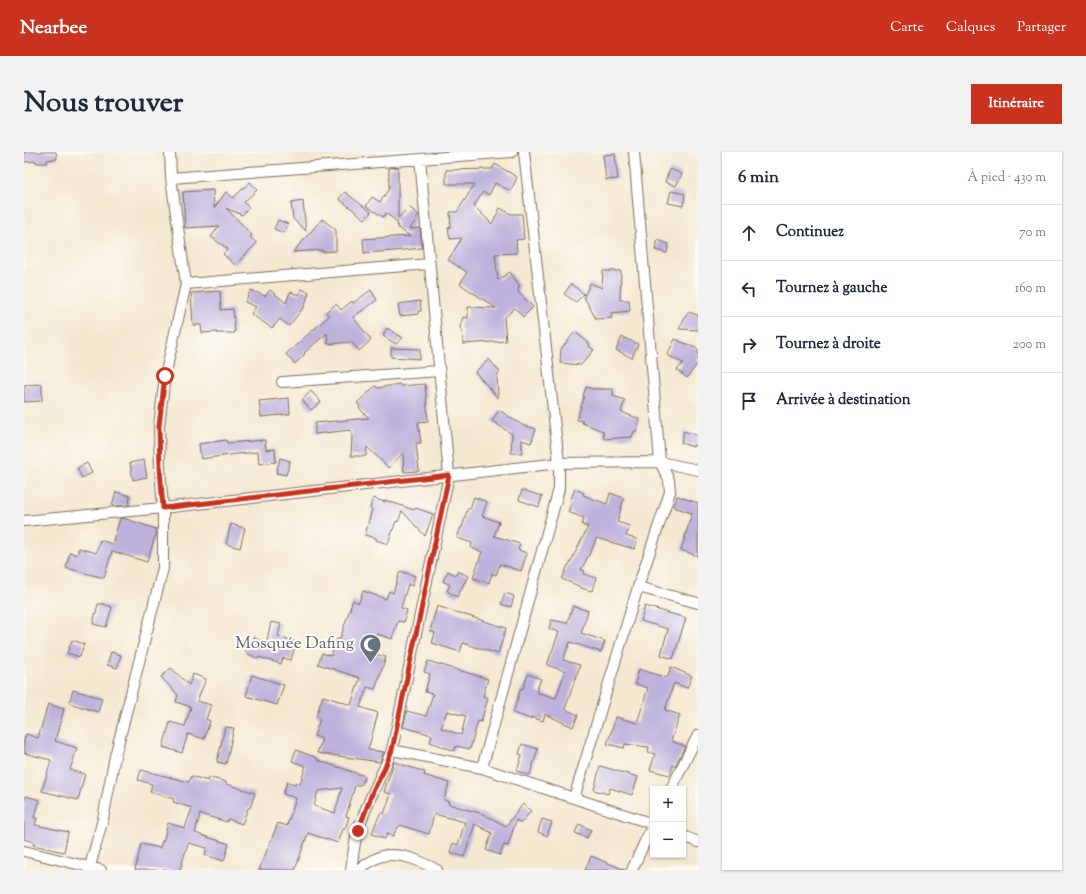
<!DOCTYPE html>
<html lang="fr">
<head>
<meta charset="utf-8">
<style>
	:root { --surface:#fff; --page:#f2f2f3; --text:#1f2937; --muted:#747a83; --line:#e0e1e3; --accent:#c8321e }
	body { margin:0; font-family:"Sorts Mill Goudy",serif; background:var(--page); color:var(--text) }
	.controls { position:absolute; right:12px; bottom:12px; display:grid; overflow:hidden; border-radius:0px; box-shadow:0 1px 3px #0004 }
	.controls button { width:36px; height:36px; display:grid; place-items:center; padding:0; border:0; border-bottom:1px solid var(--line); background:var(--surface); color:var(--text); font:20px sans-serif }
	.stop { position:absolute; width:12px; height:12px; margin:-9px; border:3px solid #c8321e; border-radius:50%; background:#fff }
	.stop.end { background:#c8321e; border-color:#fff; box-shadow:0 1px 4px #0008 }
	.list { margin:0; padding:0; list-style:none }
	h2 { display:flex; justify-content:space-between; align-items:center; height:52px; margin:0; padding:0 16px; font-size:17px }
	h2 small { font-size:13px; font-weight:400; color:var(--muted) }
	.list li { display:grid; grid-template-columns:26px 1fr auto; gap:12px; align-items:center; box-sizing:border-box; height:56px; padding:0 16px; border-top:1px solid var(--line) }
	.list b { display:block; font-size:15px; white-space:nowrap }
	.list em { font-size:13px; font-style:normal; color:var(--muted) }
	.icon { flex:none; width:22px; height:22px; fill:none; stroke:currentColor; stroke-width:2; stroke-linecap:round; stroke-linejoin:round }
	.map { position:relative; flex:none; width:674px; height:718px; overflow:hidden; border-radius:0px }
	header { display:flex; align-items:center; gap:24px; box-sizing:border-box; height:56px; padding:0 20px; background:var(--accent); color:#fff }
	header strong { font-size:19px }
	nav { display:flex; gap:22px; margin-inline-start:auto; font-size:14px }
	.intro { display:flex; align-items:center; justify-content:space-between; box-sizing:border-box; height:96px; padding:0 24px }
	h1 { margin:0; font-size:28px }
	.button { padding:10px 18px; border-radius:0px; background:var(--accent); color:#fff; font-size:14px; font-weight:700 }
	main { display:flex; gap:24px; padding:0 24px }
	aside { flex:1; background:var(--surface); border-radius:0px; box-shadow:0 1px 3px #0004 }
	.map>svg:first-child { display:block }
	.building { fill:#beb2dc; fill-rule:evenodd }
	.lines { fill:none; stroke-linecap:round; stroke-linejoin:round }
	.street-casing { stroke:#7c6c5c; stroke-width:12 }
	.street { stroke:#fff; stroke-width:10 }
	.route { stroke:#c8321e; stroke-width:5 }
	.labels { text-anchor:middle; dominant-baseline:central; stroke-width:4; stroke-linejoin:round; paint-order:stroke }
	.worship-label { font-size:17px; fill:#5b616d; stroke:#fdfcf7; text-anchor:end }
</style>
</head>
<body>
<header>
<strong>Nearbee</strong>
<nav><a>Carte</a><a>Calques</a><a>Partager</a></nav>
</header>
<div class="intro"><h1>Nous trouver</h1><a class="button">Itinéraire</a></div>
<main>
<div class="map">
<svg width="674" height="718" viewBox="0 0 674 718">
	<rect width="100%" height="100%" fill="#fdfcf7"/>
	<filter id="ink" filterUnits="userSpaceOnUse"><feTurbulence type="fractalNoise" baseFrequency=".025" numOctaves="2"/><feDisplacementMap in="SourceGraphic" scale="8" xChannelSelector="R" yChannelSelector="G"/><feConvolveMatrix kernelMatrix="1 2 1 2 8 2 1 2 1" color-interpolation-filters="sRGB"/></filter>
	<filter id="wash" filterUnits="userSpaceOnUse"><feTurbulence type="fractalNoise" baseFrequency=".012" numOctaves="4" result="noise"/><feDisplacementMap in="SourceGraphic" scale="16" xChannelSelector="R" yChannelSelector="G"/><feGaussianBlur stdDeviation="0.9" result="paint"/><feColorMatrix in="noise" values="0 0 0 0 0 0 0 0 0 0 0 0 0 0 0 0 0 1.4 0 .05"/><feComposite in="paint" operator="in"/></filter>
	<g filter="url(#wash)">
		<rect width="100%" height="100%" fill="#f4e8d0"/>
		<g id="blocks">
			<path class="building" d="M0,0h32l1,7 -10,1v3h-10l-1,-2 -12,1z
				M591,2l3,25 -12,1 -3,-25z
				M471,12l22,13 -6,14 -16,-8 -6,12 -6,-3 -9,14 18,18 8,-16 11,6h11l2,25 -8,1 1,13 -22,1 3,26 12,-8 9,13 -1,7 15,15 -10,10 -8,-9 -11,10 2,23 -43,3 -1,-15 -2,-1 3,-11 5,1v-11l28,1 -36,-24 7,-12 -19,-12 14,-22 -12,1 -2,-11 3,-1 -1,-15h7l18,-28h-29v-14l46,-1z
				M374,15v51l11,-11 10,8 -9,14 10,-1 2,20 -28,3 -30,2 -1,-14 47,-3 -12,-8 -1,-6 -11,-9 -3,4 -17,-11 6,-9 8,5 9,-13v-21z
				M646,17l12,5 -6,12 -11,-4z
				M226,30l7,8 -13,12 5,6 -7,7 -16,-7 26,27 -2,2 7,6 -22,22 -12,-11 5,-5 -17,-12 8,-11 -34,2 -2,-36 30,-2 1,18 12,-16 7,6z
				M647,39l14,3 -2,12 -15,-3z
				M321,40l26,20 -6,7 -26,-20z
				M279,49l3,30 -13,-12 -2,-16z
				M298,67l14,11v21l-14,1v-2l-29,2z
				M254,68l10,4 -4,9 -10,-4z
				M634,88l11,4 -2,9 -12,-3z
				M579,119h18l-1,29h9l1,11 -19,2 1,5 -16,1 -12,-22 6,-14 12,5z
				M547,132l13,10 -8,8 -12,-8z
				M277,137l8,3 -5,16h-1l-14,18 -9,-7 -8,9 -21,-14 5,-7 -11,-5 6,-12 14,6 5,-6 16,13 4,-11 9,3z
				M347,138l6,10 -24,17 18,23 -12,11 -7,-9 -24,2 -1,-11 -23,20 1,1 -10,10 -9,-10 43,-38 -3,-4 10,-8 5,6 11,-9 1,2z
				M196,139l1,19 12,-1 2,24h-18v-1l-15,1 -1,-8h-8l-2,-32z
				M396,149l1,10h-3v3l-18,2 -2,-12z
				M664,160l10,3v15l-19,-1z
				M363,176l16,10 -7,6 -13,-8z
				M551,180l15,12 -1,2 5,4 -13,15 -21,-2 1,-14z
				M598,185l16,7 -6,14 -16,-8z
				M651,187l23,10v14l-11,15 -10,-8 6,-7 -16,-8z
				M367,196l29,1v10l-29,-2z
				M465,207l11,13 -3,3 1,23 -23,-26z
				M18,232v17l-18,1v-17z
				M375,232l2,2 24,-2 3,37 -10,1 3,21h-5l3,28 -15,1 -1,-19 -14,15 -22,-21 -1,9h-15l1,-20 -1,-6 -36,4v-11l54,-5 -10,-10 1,-2 -3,-3 18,-17 3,2z
				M562,235l7,2h20v7l12,4 -4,12 19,7 -4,13 -2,-1 -2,6 -28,2 -1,-8 -21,-8 1,-2 -6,-1 7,-24h-1z
				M287,239l10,11 -10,8 -9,-10z
				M265,246l1,16 -29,3 -2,-16z
				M475,258l23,15 14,4 -5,14 -9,-3v13h-11l1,-19 -20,-13z
				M660,279l14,5v11l-5,-2v2l-12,-4z
				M202,288l1,3 38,-3 1,10 9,-1 1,13 -17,2 -1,-12 -21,2 -36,5 -2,-15z
				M256,306l10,3 -4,14 -10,-2z
				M120,308l3,17 -14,3 -3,-17z
				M63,311l5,10 -10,5 -5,-10z
				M551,337l9,4 -1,2 24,9 3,-11 14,5 -7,24 13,4 -4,10 11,3 -2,10 -39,-11 -2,7 -13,25 4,1 -2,3 13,4 -4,13 -11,-3v-1l-19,-8 6,-14h1l19,-38 -6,-2 2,-7 -16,-6 4,-10 -2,-1z
				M498,338l20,6 -3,11 -20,-7z
				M92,340l14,4 -1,9 -13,1 -4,-1z
				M653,344l21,7v53l-17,-6 11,-37 -18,-6z
				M450,345l13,5 -5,14 17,6 -5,14 26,8 -2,6 9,3 -6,18 -21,-7 -4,11 -4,-2 -3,10 -16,-5 9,-26 -11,-4 1,-5 -15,-5 4,-11h1l6,-19 2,1z
				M349,346l12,4v-2l29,10 2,-2 17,6 -8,22 -23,-25 -4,11 -2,-1 -8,23 -12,-4v-2l-11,-3 7,-26 -2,-1z
				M99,366l33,11v5l-9,28 -35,-11 -8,27 -38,-10 4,-16 7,3 2,-7 17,5 4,-13 12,4 8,-25z
				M207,372l14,4 -5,20 -14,-4z
				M376,419l15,5 -3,10 -4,-2 -7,24 6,2 -3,12 -6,-1 -6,18 -15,-5 -9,18 18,5 -11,32 -8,-2 -7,20 18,6 -10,37 16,2 -4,10 -63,-9 5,-14 -8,-3 6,-17 -4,-2 7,-21 28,9 9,-27 -42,-14 4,-11 9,3 6,-17h3l13,-39 6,3 4,-12 23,8 3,-8 4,2z
				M424,419l8,4 2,-4 10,5 -11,21 -10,-6 3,-6 -7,-4z
				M481,441l9,3 -3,11 -10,-3z
				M74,452h5l9,3 -6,20 -13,-3z
				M413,454l69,22 -8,26 -35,-11 -3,9 -28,-9 3,-10 -5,-2z
				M549,454l15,5 -7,22 24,8 -4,11 -31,-10 -7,18 17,5 -15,44 13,6 -5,12 -28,-13 -2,7 -12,-4v2l-18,-6 8,-25 2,1 5,-15 13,5 -5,13 20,6 9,-27 -18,-6 12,-33 -10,-3 2,-9 16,3z
				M621,454l41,12 -13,41 -12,-4 7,-26 -27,-8z
				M247,470l10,2 -3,12 18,6 -5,18 -8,-2 -2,6 -22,-7 -1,2 -13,-7 8,-15 13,7z
				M48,488l12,4 -4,13 -13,-4z
				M87,500l10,3 -4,13 -10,-3z
				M404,509l60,18 -5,17 5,2 -7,24 -3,-1 -8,28 -14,-3 -2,5 -24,-9 2,-7 -29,-8 4,-16 19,5 7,-22 -8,-2 5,-18 -6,-2zM423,559l19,5 -5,19 -20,-7z
				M647,515l21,9 -5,12 -13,-5 -9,27 15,5 -9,26 14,5 -10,20 -2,-1 -3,10 -20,-5 5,-16 -7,-2 1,-5 -24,-3 -1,4 -17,-4 9,-27 21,6 11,-35 -13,-4 4,-15 28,9z
				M147,516l18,17 4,-11 13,5 -9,22 14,4 -5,14 4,2 -6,18 -16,-5 -6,19 -19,-6 7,-25 15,4 6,-19 -15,-5 2,-7 -17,-18z
				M228,523l32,10 -7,20 -31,-9z
				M49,538l29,8 -4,14 -29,-9z
				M24,552l16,5 -9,32 22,7 -7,22 15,4 -7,26 -36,-9 9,-31 -27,-7v-13l2,-6 12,4z
				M201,575l9,1 -8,36 -9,-2z
				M498,592l16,5 -8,26 -13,-4 5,-16 -3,-1z
				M272,598l21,8v2l48,16 -3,8 -7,2 -9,30 3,1 -4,12h-2l-5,14 -30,-10 -13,37h-36l19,-47 9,3 9,-28 -13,-4 4,-12 9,2v-2l4,2 6,-18 -14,-5zM318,636l-7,25 -21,-7 4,-15z
				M370,610l31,10 -1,3 25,8 -5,17 5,2 -1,2 35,10 23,12 17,-22 8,7 -10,12 -5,-3 -8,26 -4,-1 -4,10 -14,-5 6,-17 -17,-9 -11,33 -14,-5 3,-9 5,2 7,-23 -31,-8 -5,20 -29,-9 -2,3h-1l-4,8 -6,-2 -2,5 -13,-5 3,-9 6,-13 3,2 7,-20 -7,-2z
				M576,614l38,11 -6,18 -22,-7 -2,6 -14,-4z
				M117,618l48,12 2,-6 17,5 1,-4 17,5v2l29,9 -5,15h-2l-6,16 -14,-5 -1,3 -27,-8 -5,19 34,11 -5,17 -19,-6 2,-7 -19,-5 -8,27h-45l6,-26 19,4 2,-7 1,1 5,-19 17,5 7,-20 -19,-6 1,-3 -24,-7 2,-8 -14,-4z
				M2,644l14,4 -6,18h3l-2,7 33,7 -4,20 -31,-7 1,-3 -10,-3v-38z
				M518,667l10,3 -5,14 -9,-4z
				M555,672l12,6 -4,8 -12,-5z
				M567,704l34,14h-40z"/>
		</g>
	</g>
	<g filter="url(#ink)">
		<use href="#blocks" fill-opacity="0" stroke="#7c6c5c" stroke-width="1"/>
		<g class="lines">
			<defs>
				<path id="street" d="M147,26l341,-26
					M162,132l243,-20
					M258,230l157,-11
					M0,369l139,-13 396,-45 101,-1 38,8
					M614,435l60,16
					M368,598l90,18 171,56
					M458,616l77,-279v-26l-35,-311
					M647,637l27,-54
					M550,646l64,-211 32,-95 -1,-12 -9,-18 -26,-310
					M659,684l15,6
					M0,699l77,19
					M65,718l14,-51 12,-63 48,-188v-60l-3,-40 -1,-42 6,-50 21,-92 -15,-106 -1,-26
					M327,718c2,-13 3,-27 7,-40 9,-28 23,-53 34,-80l57,-275 -29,-316
					M333,718c7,-4 18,-12 25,-14 20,-4 38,5 55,14
					M608,718l21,-46"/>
			</defs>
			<use href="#street" class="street-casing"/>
			<use href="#street" class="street"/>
		</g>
	</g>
	<g class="lines" filter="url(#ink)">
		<path class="route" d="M141,224l-6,50 1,42 3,40 286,-33 -57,275 -9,22 -10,19 -15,40"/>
	</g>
	<defs>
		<symbol id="mosque-pin" viewBox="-11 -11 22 30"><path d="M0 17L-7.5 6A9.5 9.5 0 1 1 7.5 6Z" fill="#6b7280" stroke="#fdfcf7"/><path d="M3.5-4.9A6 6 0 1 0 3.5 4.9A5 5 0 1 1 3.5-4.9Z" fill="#fff"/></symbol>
	</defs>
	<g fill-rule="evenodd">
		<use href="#mosque-pin" x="334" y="480" width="25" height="34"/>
	</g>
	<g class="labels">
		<g class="worship-label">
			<text x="330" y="492">Mosquée Dafing</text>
		</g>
	</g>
</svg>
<div class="controls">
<button>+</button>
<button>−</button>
</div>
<div class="stop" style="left:141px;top:224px"></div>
<div class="stop end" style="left:334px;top:679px"></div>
</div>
<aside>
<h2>6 min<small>À pied · 430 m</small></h2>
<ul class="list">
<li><svg class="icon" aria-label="ahead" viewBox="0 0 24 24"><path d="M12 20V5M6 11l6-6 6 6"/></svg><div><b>Continuez</b></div><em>70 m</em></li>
<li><svg class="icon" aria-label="left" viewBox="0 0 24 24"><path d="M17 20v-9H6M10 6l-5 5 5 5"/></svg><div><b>Tournez à gauche</b></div><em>160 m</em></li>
<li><svg class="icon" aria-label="right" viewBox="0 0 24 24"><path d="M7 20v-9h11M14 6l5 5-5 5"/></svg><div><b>Tournez à droite</b></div><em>200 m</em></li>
<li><svg class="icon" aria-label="arrive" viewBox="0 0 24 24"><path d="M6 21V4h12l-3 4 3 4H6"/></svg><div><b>Arrivée à destination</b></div></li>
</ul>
</aside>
</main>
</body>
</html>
